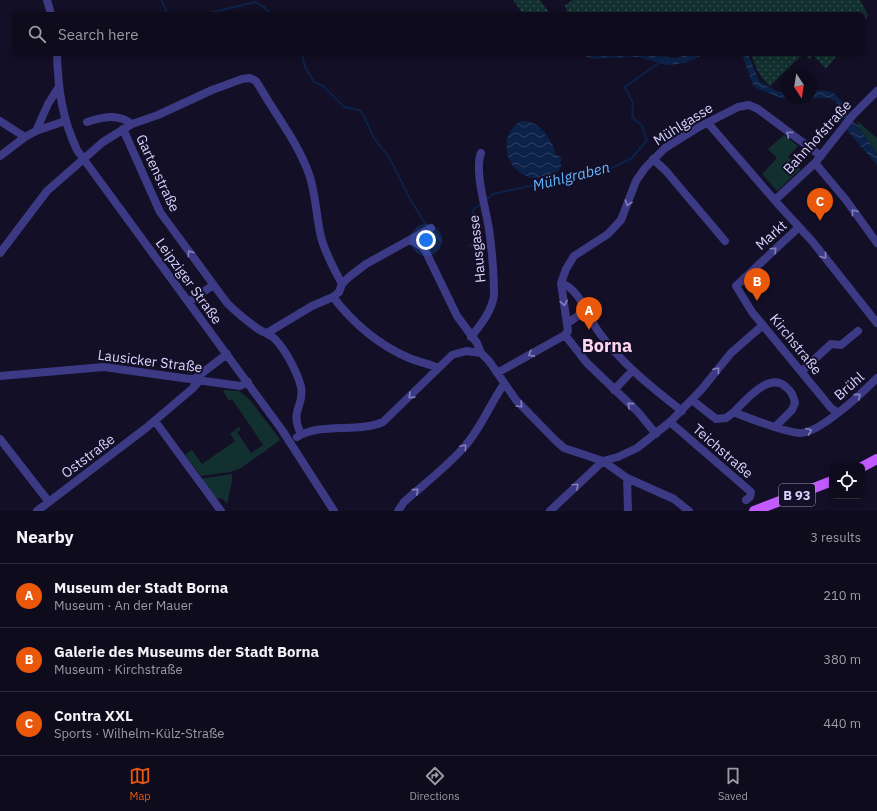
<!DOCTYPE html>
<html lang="en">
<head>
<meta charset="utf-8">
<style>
	:root { --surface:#0e0b1c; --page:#1c1929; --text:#f1f3f6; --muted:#9b9ba3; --line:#2e2b3b; --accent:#ea580c }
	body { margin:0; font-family:"IBM Plex Sans",sans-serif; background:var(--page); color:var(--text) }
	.controls { position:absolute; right:12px; bottom:12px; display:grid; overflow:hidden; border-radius:6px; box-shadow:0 2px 6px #0003 }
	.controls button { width:36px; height:36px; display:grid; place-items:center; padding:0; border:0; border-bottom:1px solid var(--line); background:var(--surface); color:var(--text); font:20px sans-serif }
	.compass { position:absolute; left:781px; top:68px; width:36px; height:36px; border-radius:50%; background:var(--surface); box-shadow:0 2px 6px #0003; rotate:168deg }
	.you { position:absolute; left:426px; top:240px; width:14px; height:14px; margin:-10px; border:3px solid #fff; border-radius:50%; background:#1a73e8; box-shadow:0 0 0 6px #1a73e833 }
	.badge { display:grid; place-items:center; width:26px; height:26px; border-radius:50%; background:var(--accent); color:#fff; font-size:13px; font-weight:700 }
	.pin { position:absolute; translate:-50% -33px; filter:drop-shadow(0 1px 2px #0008) }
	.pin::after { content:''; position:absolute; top:21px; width:14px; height:12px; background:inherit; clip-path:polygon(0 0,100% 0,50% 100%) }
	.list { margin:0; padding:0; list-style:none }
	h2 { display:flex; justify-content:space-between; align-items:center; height:52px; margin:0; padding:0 16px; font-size:17px }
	h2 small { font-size:13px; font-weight:400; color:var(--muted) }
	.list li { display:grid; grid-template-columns:26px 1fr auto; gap:12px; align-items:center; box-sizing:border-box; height:64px; padding:0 16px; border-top:1px solid var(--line) }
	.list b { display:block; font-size:15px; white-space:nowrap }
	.list p { margin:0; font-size:13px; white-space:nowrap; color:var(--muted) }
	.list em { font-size:13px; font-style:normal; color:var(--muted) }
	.icon { flex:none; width:22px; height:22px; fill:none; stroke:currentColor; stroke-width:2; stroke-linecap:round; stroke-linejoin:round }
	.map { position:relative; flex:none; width:877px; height:511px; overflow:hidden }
	.search { position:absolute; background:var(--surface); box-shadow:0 2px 6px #0003; left:12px; right:12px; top:12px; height:44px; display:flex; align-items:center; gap:10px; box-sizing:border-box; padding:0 14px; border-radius:6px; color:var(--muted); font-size:15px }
	.sheet { height:244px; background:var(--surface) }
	nav { display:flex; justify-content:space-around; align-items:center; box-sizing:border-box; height:56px; border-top:1px solid var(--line); background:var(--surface); font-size:11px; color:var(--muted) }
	nav a { display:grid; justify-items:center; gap:2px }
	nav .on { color:var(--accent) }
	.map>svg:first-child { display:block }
	.grass { fill:#12302f }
	.park { fill:url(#park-dots) }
	.water { fill:url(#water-waves) }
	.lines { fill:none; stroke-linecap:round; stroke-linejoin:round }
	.stream { stroke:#0c2248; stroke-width:2 }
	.minor { stroke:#3d3a85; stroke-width:8 }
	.major { stroke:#c25bff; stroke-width:10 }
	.oneway { stroke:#837fbc }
	.labels { text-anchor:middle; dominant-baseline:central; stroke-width:4; stroke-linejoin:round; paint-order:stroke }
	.shield { fill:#130f26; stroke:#9e99be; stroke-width:1 }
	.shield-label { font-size:13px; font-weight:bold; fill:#d9d4ff }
	.street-label { font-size:14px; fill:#d9d4ff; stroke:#130f26 }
	.water-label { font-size:15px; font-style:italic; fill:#62b6ff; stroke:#130f26 }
	.district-label { font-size:18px; font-weight:bold; fill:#ffd6f0; stroke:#130f26 }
</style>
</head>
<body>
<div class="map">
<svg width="877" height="511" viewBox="0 0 877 511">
	<defs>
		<pattern id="park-dots" width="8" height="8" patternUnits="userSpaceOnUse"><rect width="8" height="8" fill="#12302f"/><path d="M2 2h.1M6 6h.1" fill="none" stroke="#344d4e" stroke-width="1.8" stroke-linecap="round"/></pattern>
		<pattern id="water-waves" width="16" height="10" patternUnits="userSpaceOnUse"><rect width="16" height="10" fill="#0c2248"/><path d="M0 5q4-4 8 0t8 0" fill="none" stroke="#2f4163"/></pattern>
	</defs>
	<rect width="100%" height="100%" fill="#130f26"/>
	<path class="grass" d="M857,121l20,17v16l-19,-28z
		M784,135l14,11 -10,11 13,12 -24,22 -15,-17 15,-16 -9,-9z
		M225,390l14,1 10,8 31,40 -1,2 -38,27 -11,4 -29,4 -16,-21 7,-5 10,14 33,-23 -5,-7 9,-7 2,3 -4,2 14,21 12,-8 -31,-46 -3,2 -6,-10z
		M232,474v7l-5,23 -4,-5 -9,-1 -15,-19z"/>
	<path class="park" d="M513,0h27l10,14h-27z
		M573,0h287l8,15 -5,7v-8h-295l-3,-9z
		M751,54h52l-33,32c-10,-8 -15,-20 -19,-32z
		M805,54h33l-12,15 -13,-14 -4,4z"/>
	<path class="water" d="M580,54h70l24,4 18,-4h13l-19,9 -18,2 -31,-8 -44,2z
		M742,54h6l11,27 19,11 9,1v5h24v-7c26,-2 22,3 39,19l-3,6 11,10 19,28v11l-33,-38 -3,-5 1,-11 -5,-8 -8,-5 -45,1 -26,-10 -5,-4z
		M521,121c17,-2 32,19 35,34l4,1 2,3 -2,4 2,3c-4,7 -8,8 -15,10 -5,1 -10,4 -15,2 -28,-6 -35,-44 -11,-57z"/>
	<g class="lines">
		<path class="stream" d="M161,0l7,14
			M210,14l3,-2 42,-10 9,5 7,7
			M302,54l3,13 9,15 9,4 21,21 15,3 4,4 11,24 15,19 21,42 18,29
			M486,200l7,-6 119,-26 20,-10 15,-18 -5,-14 -10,-9 1,-14 -8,-16 35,-25
			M432,231l9,10
			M470,246c11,-10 3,-23 3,-36l8,-6"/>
		<path class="minor" d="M47,0l4,14
			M57,54c1,35 5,64 20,96l205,280 52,81
			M0,121l25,16 11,-6 29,-10
			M87,122c16,-5 30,-9 45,2
			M708,123l69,80 35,38 65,82
			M123,129l37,83 67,91c9,9 20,18 31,26 5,3 11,5 16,9 11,11 23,33 27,49 4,19 -12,23 0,47
			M36,131l12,-27 10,-16
			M0,156l25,-19
			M653,159l13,12 59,70
			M815,163l31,37 31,43
			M775,200l40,-37 38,-48 24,-24
			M799,227l-63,59 16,26 79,96 6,4
			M411,240l10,6 4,4 32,66 20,27 4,10 8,8 27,39 39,40 9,8 39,13 24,17 47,21 15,12
			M0,253l47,-62 56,-49 29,-18 26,-9 54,-25 30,-11 8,-1 6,3 5,8c16,28 37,54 48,85 7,20 7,42 12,63 4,16 13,32 21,47
			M561,283c19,6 26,33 37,48 23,32 53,56 84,80
			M333,297c20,26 46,48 76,61 10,4 20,6 29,10
			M189,302l24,-17
			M568,323l18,-13
			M267,333l45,-27 21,-9 6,-5 3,-8 7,-7 17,-13 65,-36
			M565,335l22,28 51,49 18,22
			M471,337c10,-13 21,-26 23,-42 0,-22 -2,-44 -5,-66 -3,-20 -15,-58 -8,-76
			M802,371l29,-27 10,1 17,-14
			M497,373l68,-38 3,-4 -7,-48 5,-14 8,-13 34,-22 13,-14 15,-39 9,-13 20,-20 32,-20 41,-21 11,-2 9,4 63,47
			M0,376l104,-9 136,19 8,-4
			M193,380l34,-26
			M614,390l19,-20
			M692,400l24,19 10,-1 8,-6c11,5 57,22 67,21 20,-1 61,-40 76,-55
			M734,412c11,-11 35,-41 52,-25 5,4 8,10 9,16l-3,7 -16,16
			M155,421l66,90
			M670,422l81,70 -1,5 -4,3
			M297,437c23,-15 60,-4 86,-15l69,-67 14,-4 15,2
			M0,439l49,63
			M627,478l1,33
			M37,511l109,-83 46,-39 7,-8
			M398,511l6,-9c20,-18 43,-35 61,-56 16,-18 25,-42 39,-62
			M550,511l53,-50 15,-4 19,-9 33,-26 31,-32 30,-37 32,-28"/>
		<path class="major" d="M862,467l15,-8
			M754,511l78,-30"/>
	</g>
	<defs><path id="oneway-chevron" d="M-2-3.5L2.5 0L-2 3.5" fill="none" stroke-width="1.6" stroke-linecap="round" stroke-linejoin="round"/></defs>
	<g class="oneway">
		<use href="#oneway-chevron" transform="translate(789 134) rotate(-143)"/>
		<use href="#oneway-chevron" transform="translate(628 203) rotate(109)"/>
		<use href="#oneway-chevron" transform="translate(854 212) rotate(-127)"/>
		<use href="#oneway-chevron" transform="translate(774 250) rotate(-42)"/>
		<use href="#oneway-chevron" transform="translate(190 253) rotate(-126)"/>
		<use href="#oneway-chevron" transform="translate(824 256) rotate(52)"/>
		<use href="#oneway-chevron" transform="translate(564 303) rotate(79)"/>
		<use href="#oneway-chevron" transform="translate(531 354) rotate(152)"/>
		<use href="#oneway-chevron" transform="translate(717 370) rotate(-50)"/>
		<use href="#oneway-chevron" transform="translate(411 396) rotate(136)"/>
		<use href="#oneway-chevron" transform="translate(858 396) rotate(-40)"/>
		<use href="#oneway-chevron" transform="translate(520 405) rotate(46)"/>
		<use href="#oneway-chevron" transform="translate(630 405) rotate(-139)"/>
		<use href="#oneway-chevron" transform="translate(809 431) rotate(-21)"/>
		<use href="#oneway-chevron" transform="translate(464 447) rotate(-50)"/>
		<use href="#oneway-chevron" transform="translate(576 486) rotate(-43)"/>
		<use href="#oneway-chevron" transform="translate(416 491) rotate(-40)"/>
	</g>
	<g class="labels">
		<rect class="shield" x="779" y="484" width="36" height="22" rx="3"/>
		<g class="shield-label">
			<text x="797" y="495">B 93</text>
		</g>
		<g class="street-label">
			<text transform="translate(683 124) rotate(-32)">Mühlgasse</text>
			<text transform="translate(817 137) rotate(-48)">Bahnhofstraße</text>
			<text transform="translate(158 173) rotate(65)">Gartenstraße</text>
			<text transform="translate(771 235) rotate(-42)">Markt</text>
			<text transform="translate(477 249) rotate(-96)">Hausgasse</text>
			<text transform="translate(189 281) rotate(54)">Leipziger Straße</text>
			<text transform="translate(796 344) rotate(51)">Kirchstraße</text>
			<text transform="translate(150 361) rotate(7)">Lausicker Straße</text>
			<text transform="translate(849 386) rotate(-41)">Brühl</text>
			<text transform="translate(723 451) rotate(41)">Teichstraße</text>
			<text transform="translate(88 456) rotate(-37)">Oststraße</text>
		</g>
		<g class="water-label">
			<text transform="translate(571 176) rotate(-14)">Mühlgraben</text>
		</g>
		<g class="district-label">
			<text x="607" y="345">Borna</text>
		</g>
	</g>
</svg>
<div class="controls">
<button><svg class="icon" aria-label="locate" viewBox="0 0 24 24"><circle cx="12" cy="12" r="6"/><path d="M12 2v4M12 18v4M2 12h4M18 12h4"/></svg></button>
</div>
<svg class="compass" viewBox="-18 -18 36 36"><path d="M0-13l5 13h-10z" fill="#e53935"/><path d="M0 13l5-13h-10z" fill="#9b9ba3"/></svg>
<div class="you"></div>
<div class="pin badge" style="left:589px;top:330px">A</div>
<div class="pin badge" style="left:757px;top:301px">B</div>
<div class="pin badge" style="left:820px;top:221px">C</div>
<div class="search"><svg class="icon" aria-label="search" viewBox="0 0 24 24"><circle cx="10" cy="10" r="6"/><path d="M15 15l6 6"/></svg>Search here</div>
</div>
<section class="sheet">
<h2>Nearby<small>3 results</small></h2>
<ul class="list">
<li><span class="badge">A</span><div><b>Museum der Stadt Borna</b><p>Museum · An der Mauer</p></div><em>210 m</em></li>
<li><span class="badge">B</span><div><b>Galerie des Museums der Stadt Borna</b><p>Museum · Kirchstraße</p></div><em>380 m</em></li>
<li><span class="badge">C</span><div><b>Contra XXL</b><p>Sports · Wilhelm-Külz-Straße</p></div><em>440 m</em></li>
</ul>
</section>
<nav>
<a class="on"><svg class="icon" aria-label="map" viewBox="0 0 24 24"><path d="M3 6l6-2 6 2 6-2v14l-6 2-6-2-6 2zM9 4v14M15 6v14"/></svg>Map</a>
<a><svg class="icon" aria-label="directions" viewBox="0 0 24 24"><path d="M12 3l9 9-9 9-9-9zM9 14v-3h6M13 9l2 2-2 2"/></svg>Directions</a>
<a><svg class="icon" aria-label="saved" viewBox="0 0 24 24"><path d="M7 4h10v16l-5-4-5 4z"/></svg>Saved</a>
</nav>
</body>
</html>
